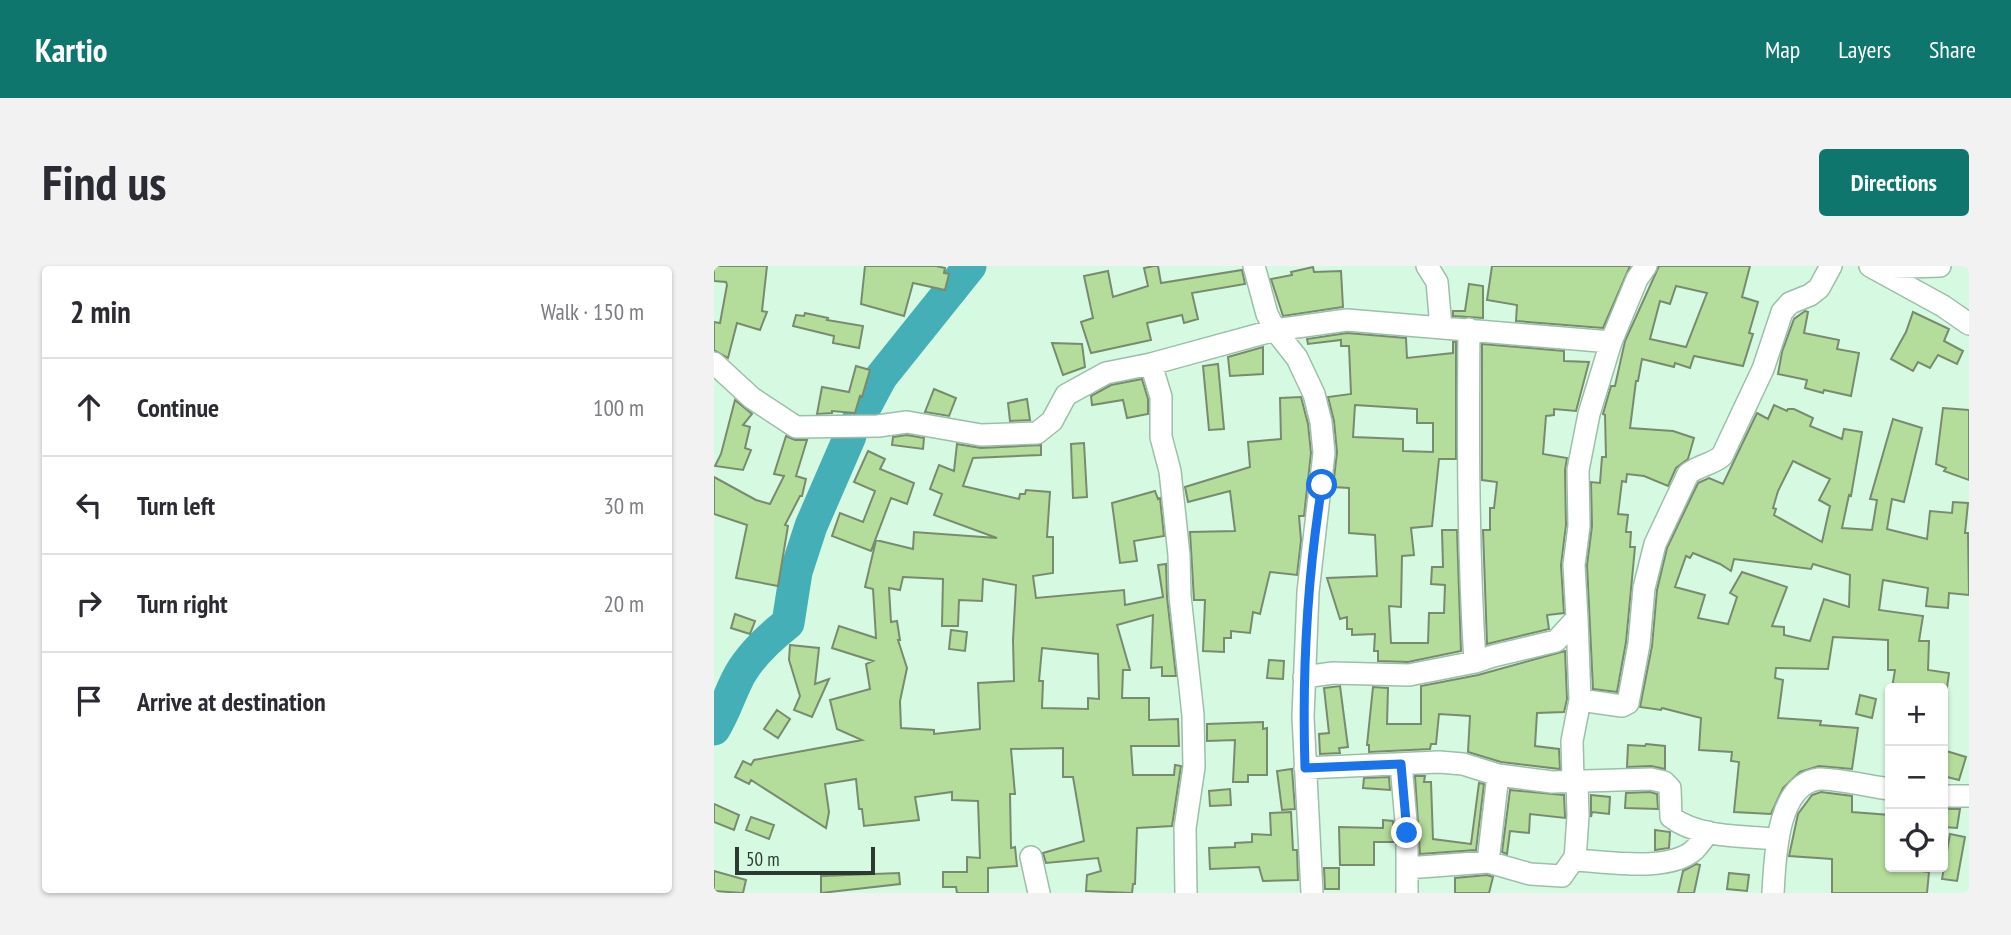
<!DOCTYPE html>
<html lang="en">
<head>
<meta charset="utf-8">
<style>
	:root { --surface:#fff; --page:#f2f2f3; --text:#2b2b33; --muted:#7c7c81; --line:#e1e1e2; --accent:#0f766e }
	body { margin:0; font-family:"PT Sans Narrow",sans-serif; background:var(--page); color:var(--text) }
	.controls { position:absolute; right:21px; bottom:21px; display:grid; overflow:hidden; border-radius:7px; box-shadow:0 2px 5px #0004 }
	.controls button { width:63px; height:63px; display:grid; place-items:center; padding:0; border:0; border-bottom:2px solid var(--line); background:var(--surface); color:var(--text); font:35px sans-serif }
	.scale { position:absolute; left:21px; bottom:18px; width:140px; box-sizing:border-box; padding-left:7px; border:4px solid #2c3930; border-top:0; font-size:19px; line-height:24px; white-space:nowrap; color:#2c3930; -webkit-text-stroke:5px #d6f9e2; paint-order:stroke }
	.stop { position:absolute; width:21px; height:21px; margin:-16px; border:5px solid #1a73e8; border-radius:50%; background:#fff }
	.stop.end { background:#1a73e8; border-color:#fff; box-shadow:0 2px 7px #0008 }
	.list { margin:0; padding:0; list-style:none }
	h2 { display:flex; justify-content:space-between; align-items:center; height:91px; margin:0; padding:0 28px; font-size:30px }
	h2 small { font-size:23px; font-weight:400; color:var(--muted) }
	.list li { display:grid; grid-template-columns:46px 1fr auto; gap:21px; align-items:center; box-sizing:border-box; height:98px; padding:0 28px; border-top:2px solid var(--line) }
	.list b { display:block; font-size:26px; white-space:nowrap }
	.list em { font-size:23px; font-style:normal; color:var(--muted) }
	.icon { flex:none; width:38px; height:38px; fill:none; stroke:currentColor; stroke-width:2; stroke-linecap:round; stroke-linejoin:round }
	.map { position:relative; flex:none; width:1255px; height:627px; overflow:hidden; border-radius:7px }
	header { display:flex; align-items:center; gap:42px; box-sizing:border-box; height:98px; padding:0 35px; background:var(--accent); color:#fff }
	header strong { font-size:33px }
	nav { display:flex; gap:38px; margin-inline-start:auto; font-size:24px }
	.intro { display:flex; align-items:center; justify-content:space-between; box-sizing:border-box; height:168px; padding:0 42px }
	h1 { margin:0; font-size:49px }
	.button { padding:18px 32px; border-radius:7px; background:var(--accent); color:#fff; font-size:24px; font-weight:700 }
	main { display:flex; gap:42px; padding:0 42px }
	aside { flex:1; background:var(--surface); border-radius:7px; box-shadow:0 2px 5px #0004 }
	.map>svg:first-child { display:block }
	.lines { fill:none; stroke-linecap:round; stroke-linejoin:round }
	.river { stroke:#45afb7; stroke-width:33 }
	.building { fill:#b4dc9b; stroke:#798b6e; stroke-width:2; fill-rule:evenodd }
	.minor-casing { stroke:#9dbea8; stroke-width:24 }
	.minor { stroke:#fff; stroke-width:21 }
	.route { stroke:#1a73e8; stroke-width:9 }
</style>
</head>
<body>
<header>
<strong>Kartio</strong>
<nav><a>Map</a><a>Layers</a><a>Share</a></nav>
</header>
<div class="intro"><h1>Find us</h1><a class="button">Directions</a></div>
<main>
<aside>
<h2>2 min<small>Walk · 150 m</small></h2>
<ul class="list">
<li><svg class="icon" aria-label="ahead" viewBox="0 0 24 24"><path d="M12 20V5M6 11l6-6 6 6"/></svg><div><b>Continue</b></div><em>100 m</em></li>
<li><svg class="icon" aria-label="left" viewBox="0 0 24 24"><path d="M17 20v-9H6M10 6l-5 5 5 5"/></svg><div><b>Turn left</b></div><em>30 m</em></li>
<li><svg class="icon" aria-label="right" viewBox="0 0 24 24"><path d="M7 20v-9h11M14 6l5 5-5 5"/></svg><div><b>Turn right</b></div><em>20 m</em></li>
<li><svg class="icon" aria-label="arrive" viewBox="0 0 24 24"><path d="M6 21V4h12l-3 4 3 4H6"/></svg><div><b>Arrive at destination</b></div></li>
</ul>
</aside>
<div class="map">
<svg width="1255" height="627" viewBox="0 0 1255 627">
	<rect width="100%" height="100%" fill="#d6f9e2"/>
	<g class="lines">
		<path class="river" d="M144,154l23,-43 89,-111
			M0,463c10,-16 15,-33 23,-49 11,-23 32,-42 51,-57l8,-51 15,-46 39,-90"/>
	</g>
	<path class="building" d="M0,0h53l-5,45 5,1 -7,18 -23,-7 -9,35 -14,-8v-28l6,1 7,-38 -1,-3 -12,-1z
		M151,0h71l9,2 -1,5 5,1 -4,16 -32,-7 -9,33 -43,-12z
		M440,0h4l3,17 81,-13 3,14 -53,9 6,26 -14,4 -2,-8 -35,8 4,17 -60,13 -10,-31 12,-4 -9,-42 24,-5 5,26 35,-11 -4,-18z
		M778,0h138l-27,62 -87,-7 1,-16 -30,-5z
		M945,0h91l-8,31 16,5 -9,31 4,1 -10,32 -49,-10 -4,12 -15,-5 -1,4 -32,-8 -4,22h-2l-6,47 43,3 21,7 -6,21 -12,9 -8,18 -24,-10 -17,-2 -1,8 -4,-1 -4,33 10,1 -2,17h5l-1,15h5l-9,95 -9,50 -24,-3 -6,-124 5,-39 -1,-44 9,1 2,-26h4l-1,-42 -2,-1 8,-28h4l10,-45zM962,20l31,7 -21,54 -36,-8 10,-38 10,3z
		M599,1l1,5 27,-1 2,36 -60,9 -12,-37 21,-4 -1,-3z
		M755,18l14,2v32l-30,-2v-5h12z
		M1091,45l3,1 -4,21 35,7 -2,9 22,4 -8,43 -27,-6 -1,3 -18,-5 2,-8 -29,-6 4,-22 12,-33z
		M1199,46l36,17 -5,12 19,10 -6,13 -19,-9 -8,13 -12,-6 -5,9 -22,-12 15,-27z
		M91,47l23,5 -1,2 36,6 -4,22 -26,-5 1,-7 -41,-10 3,-11 8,1z
		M633,67l59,5 1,20 46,-5v-11h3v117h-17l-7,67 -21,2 3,27 -12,1 -1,51 -12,-1 2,37h37l1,-30h15l1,-28 -14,-1 1,-17h11l-1,-37h15l4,121 -53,11 -30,-1v-10h-4l1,-17 -23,1v-6h-5v-12l-7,2 -13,-41 50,-2 -2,-41 -26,-2v-45l-16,-1 4,-35 -3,-31 -6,-24 23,-3 -2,-48h-8v-6l-33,4 -1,-5zM641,139l62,4v14h16v29l-30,-1v-12l-50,-2z
		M338,77l30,1 3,23 -22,8z
		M768,78l82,7v10l25,1 -13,49 -22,-2v6l-8,1 -3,38 24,4 -2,12 1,55 -5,40 3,48 -17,2 2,14 -62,15 -4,-114h7v-22h4l3,-26 -15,-2z
		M549,81v27l-33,2 -2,-19z
		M504,98l6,65 -15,1 -6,-64z
		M142,100l14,4 -8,27 -2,-1 -5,17 -23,-2v2l-15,1 5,-27 27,5z
		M428,113l6,20v15l-21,4 -4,-18 -31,5 -1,-9 20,-11z
		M220,123l22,9 -7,18 -24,-4z
		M587,131l7,27 3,29 -7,63h-5l2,24 -4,35 -27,-3 -10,42 -7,-2 -3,21 -19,-2v7h-7v14l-21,-1 2,-51h-11l-4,-68 45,-1 -5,-40 -42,11 -3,-15 65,-20 -2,-25 33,-3 -1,-41z
		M313,133l3,21 -20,1 -2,-18z
		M21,134l17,14 -9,11 7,2 -5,21 6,2 -8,20 -28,-4 6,-12z
		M1060,139l13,6 1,-2h6l19,9 -3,8 32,13 2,-10 18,3 -11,64 -2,-1 -7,33 30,2 5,-30 -7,-1 23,-80 29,9 -18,74 -12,-3 -5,30 40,10 3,-28 22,2 1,-11 15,1 -3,30h3l1,62 -20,-2 -1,15 -22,-2 2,-18 -45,-8 -4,30 44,6 -4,25h10l-1,29 21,3 -2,15h-55l3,-18h-7v-30l-55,-3 -5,32 -52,-1 -1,10 8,2 -5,38 43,3 -1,4 38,3 -6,41 -33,-3 -19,6 -17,16 -12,26 -37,-2 5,-50 -8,-1 1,-9 -33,-2 2,-32 -39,-10 -1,2 -21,-3 12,-61 5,-56 10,-42 31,-65 11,-5 14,6 34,-71 11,6zM1079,195l37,18 -11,21 11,6 -8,36 -48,-27 2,-6 -3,-1 5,-17zM979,287l27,11 11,7 3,-12 77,10 2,-5 37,11 -1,32 -25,-8 -14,42 -26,-6v-8l-12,-1 15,-39 -45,-15 -12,21 7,4 -9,27 -30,-6 7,-23 -30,-8 11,-31 4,2z
		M1229,142l26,2v70l-25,-9 2,-3 -10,-4z
		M193,169l17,3 -1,11 -31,-4 1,-8z
		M72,170l9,4h12l-11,36 10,3 -4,17h-2l-15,29 3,1 -10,60 -42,-8 11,-53 -33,-11v-37l42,23 14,4 14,-28 -10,-2z
		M370,177l3,54 -14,1 -2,-54z
		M243,178l24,4 60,-3v10l-68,3 -10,28 56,13 1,-5h5l1,-4 24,2 -3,45h6v36l-20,3 3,22 88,-8 1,15 38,-8 -5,-32 8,-1 1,33 9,79h-14v-9l-11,1 2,-53 -36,10 13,45h-7l-1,28h27v22l29,-1 1,27h-48l2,29h41l1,-10 6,1 -9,60 -35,2 -2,56h-2l-1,9 -46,-2 1,-16 14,-4 -3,-13 -52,5 -3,-10 41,-12 -11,-64h-10v-29l-52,1 4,45h-5l1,54 4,-1 2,19 -29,2v25h-31l-1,-6h-13v-15h24v-15l13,1 -2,-57 -26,-1v-8l-37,5 4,23 -55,6 -2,-17h-3l-3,-30 -31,5 4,28 -3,16 -75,-48 -2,4 -14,-7 8,-16 8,4 3,-5 108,-20 -25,-11 -7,-29 40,-11 -4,-25 7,-3 -41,-13 7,-22 37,12 -3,-49 -8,-2 11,-47 37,9 1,-17 83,6 -63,-23 8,-21 -12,-5 9,-24 15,6zM189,311l40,2 -1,47h16l1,-26 23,1 1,-22 33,6 -3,55 1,41 -36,2 2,46 -46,5v-4l-33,-2 -1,-27 7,-33 -9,-28h2l-3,-19 -6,1 -2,-34 11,2zM328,382l56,6 1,45 -11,-1v11l-46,-1 1,-27h-4z
		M154,185l17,8 -5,10 34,14 -7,21 -16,-6 -20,53 -39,-15 8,-23 23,9 12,-31 -21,-9z
		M441,225l3,8 2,-1 4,38 -30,5 3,20 -17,2 -8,-60z
		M21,348l20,7 -5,13 -19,-6z
		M237,364l16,2 -2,19 -16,-2z
		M76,379l29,3 -4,36 14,-5 -17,38 -18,-7 6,-14 -11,-36z
		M851,385l2,48 -3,13 -27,1 -2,33 24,3 1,20 -59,-7 -33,-10 2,-36 -31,-2 -3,30h-5l-1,5 -61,3v-7h-2l6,-58 15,1 -1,36h34v-38l57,-11z
		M555,394l15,1 -1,18 -16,-1z
		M626,420l8,61 -9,1 1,5 -20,1 -1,-20 10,-1 -5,-45z
		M1146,429l16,4 -4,19 -16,-4z
		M63,444l13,9 -12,19 -14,-9z
		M549,456v7l4,-1v47h-19v7h-15l2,-42 -28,1v-17z
		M932,478l19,2v23l-14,-3 -24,1 1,-22 17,1z
		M1229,484l23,7 -7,23 -16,-4z
		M578,503l3,40 -13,1 -5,-39z
		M701,510h10l-1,6h7l2,57 38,5 8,-61 5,1 -8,66 -56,4z
		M675,511l1,13 -27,-2 1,-10z
		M516,523l1,16 -21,1 -1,-15z
		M796,524l54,5 1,21v2l-35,-4 -1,19 -19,-2 -3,23 -5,-2z
		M936,526l7,2 1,15 -33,-1 1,-15z
		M1107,526l31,4v16l38,3v52l39,5 -2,21h-95v-34l-43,-3 9,-42 14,-19z
		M877,529l19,2 -1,17 -17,-2 -1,5z
		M0,538l25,11 -5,15 -20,-8z
		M1231,543h15l-3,19 -14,-1z
		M577,546l2,38h4l1,30 -35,1 -4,-14 -49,2 -1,-21 26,-1v-4l17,-1v-8l19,1 -1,-22z
		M37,551l23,8 -5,14 -23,-9z
		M669,554l10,1 1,21h-20v23h-34l-1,-38 44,1z
		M941,564l15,2 -1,16 -14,2z
		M1236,568l15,3 -8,44 -15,-2z
		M982,598l4,1 -6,28h-16l5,-22z
		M610,602h15v21h-14z
		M0,605l32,9 -3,13 -29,-2z
		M185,607l1,11 -79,9v-17z
		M1015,607l20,2 -2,16 -20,-2z
		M773,609l6,2 -4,16h-34v-15z"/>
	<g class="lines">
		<defs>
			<path id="minor" d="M540,0l13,48 8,16 22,28 17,36 7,28 3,31 -16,139 -5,125 9,176
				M713,0l10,16 4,45
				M1156,0l73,40 26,18
				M1162,2l64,-2
				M755,63c-1,111 -1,222 6,333
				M0,97l38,35 44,29 82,-1 29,-4 74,13 56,-2 15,-12 14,-26 40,-22 45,-9 124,-34 72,-10 264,22
				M437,98l10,33v40l9,34 9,84 1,41 13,119 1,52 -9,61 1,65
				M590,411l29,-4 76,2 66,-13 18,-6 63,-15 21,-23 -3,-53 5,-39 -1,-56 11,-56 22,-72 26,-63 9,-13
				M866,434l42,6 6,-3 11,-59 5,-56 11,-44 33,-70c11,-9 23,-9 34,-18l41,-87 19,-57 8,-9 20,-8 9,-7 12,-22
				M687,498l6,69v60
				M591,502l134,-6 24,2 35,11 54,7 99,-3 13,3 6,6 1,29c27,21 73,19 106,22
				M859,515l-1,-40 8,-41 -3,-82
				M1229,530h26
				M317,591l8,36
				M861,594l3,-44 -1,-35
				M774,596l10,-87
				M693,602l81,-6 42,12 32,2 11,-16c33,1 95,13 121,-10 5,-5 10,-12 14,-18
				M1059,627c2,-32 3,-109 46,-114 15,-1 54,8 71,10"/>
		</defs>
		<use href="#minor" class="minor-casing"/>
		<use href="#minor" class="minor"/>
	</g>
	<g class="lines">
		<path class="route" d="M608,219c-15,94 -20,188 -17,283l96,-4 6,69"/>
	</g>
</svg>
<div class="controls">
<button>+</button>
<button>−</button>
<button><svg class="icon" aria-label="locate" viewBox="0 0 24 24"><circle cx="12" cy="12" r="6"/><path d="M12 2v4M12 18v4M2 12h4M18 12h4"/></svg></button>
</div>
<div class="scale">50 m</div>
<div class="stop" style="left:608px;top:219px"></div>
<div class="stop end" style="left:693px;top:567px"></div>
</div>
</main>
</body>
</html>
